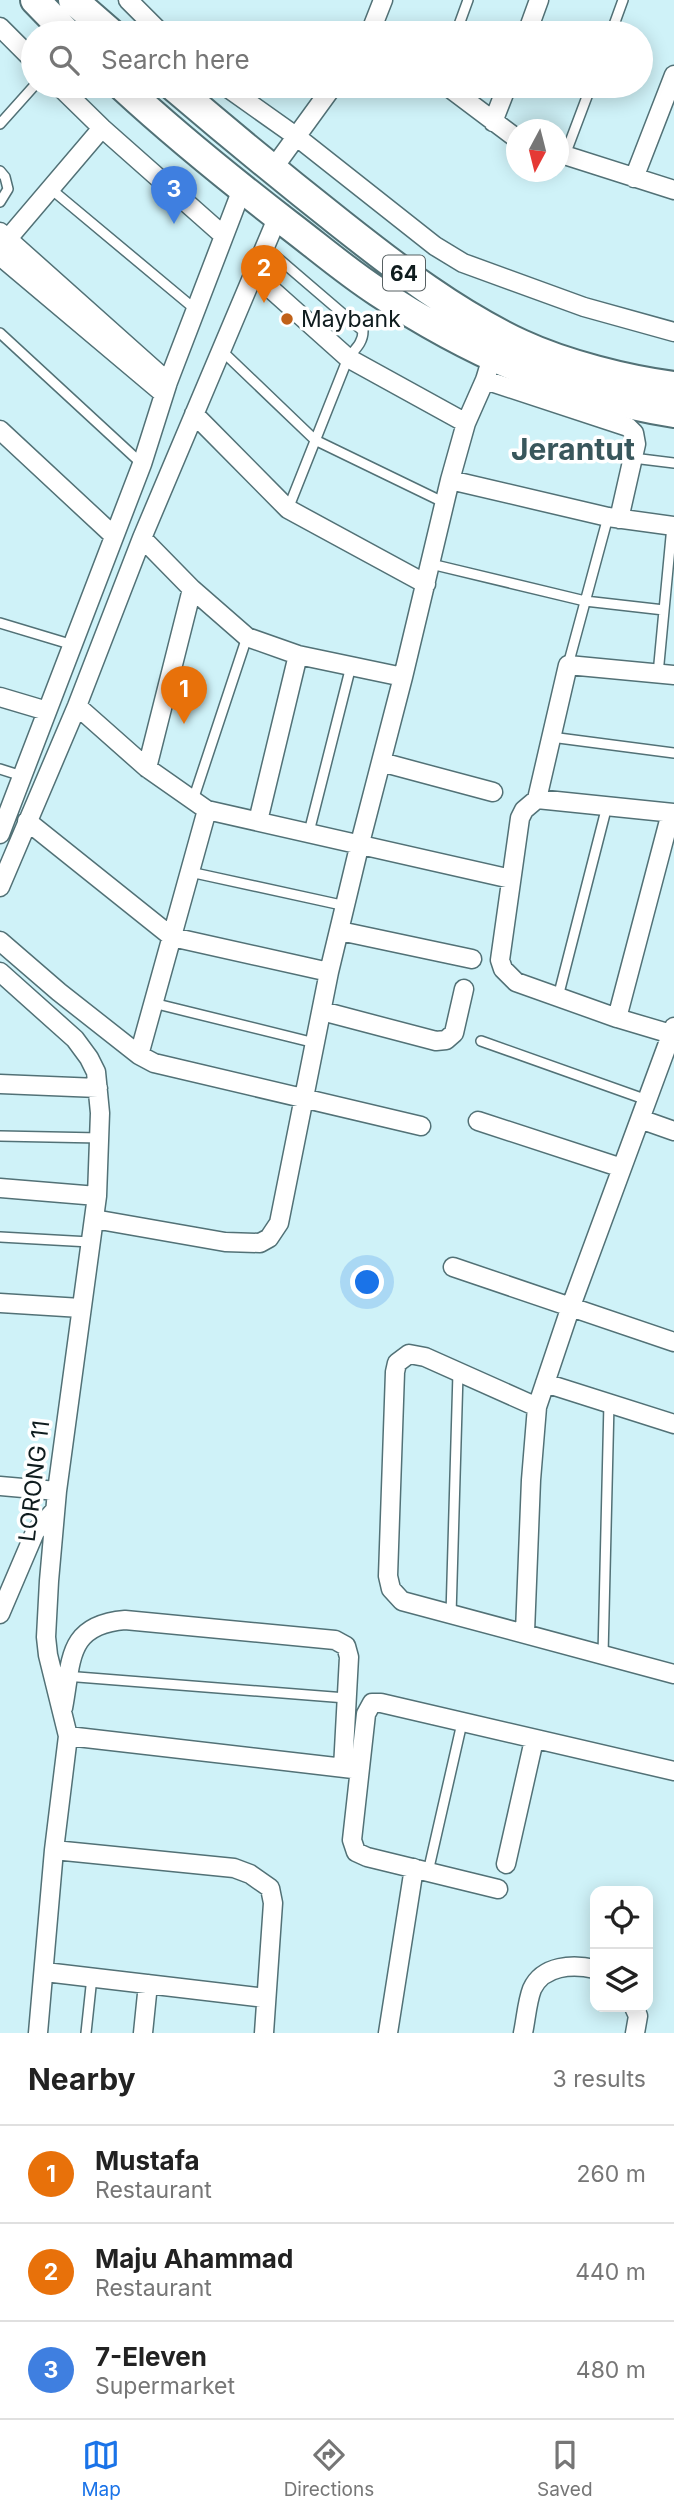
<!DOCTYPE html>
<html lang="en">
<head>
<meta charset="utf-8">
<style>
	:root { --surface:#fff; --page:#f6f6f6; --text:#222; --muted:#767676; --line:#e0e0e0; --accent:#1a73e8 }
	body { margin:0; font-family:Inter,sans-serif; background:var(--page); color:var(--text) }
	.controls { position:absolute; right:21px; bottom:21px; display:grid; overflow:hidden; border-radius:14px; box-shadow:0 4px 18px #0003 }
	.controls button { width:63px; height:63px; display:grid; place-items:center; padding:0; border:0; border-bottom:2px solid var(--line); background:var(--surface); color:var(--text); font:35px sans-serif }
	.compass { position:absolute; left:506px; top:119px; width:63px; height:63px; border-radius:50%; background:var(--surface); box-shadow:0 4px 18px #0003; rotate:187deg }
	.you { position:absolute; left:368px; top:1283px; width:24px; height:24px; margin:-18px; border:5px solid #fff; border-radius:50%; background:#1a73e8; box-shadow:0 0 0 10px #1a73e833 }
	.badge { display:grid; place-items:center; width:46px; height:46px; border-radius:50%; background:var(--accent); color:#fff; font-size:23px; font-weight:700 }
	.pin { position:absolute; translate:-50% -58px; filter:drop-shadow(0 2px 4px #0008) }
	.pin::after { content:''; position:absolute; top:37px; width:24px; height:21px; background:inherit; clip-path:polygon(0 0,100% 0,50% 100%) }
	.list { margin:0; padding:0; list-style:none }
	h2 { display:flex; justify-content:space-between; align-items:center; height:91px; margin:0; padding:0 28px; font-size:30px }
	h2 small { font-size:23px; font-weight:400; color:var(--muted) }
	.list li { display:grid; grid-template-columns:46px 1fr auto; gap:21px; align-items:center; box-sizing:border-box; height:98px; padding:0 28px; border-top:2px solid var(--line) }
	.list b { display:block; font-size:26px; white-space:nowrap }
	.list p { margin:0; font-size:23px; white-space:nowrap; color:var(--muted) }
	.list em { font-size:23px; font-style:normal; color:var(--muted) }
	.icon { flex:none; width:38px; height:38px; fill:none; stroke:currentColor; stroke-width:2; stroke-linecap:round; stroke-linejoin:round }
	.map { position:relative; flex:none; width:674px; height:2033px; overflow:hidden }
	.search { position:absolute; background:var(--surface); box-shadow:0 4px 18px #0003; left:21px; right:21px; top:21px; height:77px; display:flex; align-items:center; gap:18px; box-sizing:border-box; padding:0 24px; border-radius:38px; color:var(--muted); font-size:26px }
	.sheet { height:385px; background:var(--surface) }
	nav { display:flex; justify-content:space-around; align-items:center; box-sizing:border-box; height:98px; border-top:2px solid var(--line); background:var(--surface); font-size:19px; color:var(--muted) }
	nav a { display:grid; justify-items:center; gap:4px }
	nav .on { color:var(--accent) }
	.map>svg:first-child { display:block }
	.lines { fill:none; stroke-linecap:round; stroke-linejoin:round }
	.lane-casing { stroke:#527176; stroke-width:12 }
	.street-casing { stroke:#527176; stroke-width:21 }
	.primary-casing { stroke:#527176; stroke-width:32 }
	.lane { stroke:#fff; stroke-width:9 }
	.street { stroke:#fff; stroke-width:18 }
	.primary { stroke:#fff; stroke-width:28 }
	.poi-dot { fill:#c06119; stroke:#fff; stroke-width:2.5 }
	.labels { text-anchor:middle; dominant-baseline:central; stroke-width:7; stroke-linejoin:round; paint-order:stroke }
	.shield { fill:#fff; stroke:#576062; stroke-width:2 }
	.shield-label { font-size:21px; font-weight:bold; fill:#0f1c1e }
	.poi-label { font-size:23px; fill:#0f1c1e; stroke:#fff; text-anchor:start }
	.street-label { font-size:23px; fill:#0f1c1e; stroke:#fff }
	.district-label { font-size:30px; font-weight:bold; fill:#39575c; stroke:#fff }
</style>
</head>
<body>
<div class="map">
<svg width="674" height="2033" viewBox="0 0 674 2033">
	<rect width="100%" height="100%" fill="#cff2f8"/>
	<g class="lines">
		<defs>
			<path id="lane" d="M456,33l12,-33
				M611,33l12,-33
				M0,124l34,-38
				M565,155l26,-69
				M0,171l5,6 3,12 -8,13
				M51,189l145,121
				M265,247l98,84c0,12 -8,18 -15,27l-60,151
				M0,333l142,131
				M221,350l94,90 130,63
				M633,458l41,5
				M431,564l154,37 79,9
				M0,623l73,22
				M568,665l40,-148
				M658,674l14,-148
				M551,737l123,16
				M0,769l22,7
				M193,800l54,-163
				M309,832l42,-166
				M190,872l156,34
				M558,997l49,-191
				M153,1003l162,40
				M481,1041l166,59
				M0,1136l100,2
				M0,1237l90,5
				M451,1615l7,-242
				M603,1655l6,-252
				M65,1676l281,22
				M428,1872l34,-149
				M86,2033l6,-56"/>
			<path id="street" d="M128,0l33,33
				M0,27l33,33
				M370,33l13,-33
				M527,33l12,-33
				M59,86l43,42 122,108
				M225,86l72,51 138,109 28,17 121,44 90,25
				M447,86l69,52
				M493,122l14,-36
				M558,153l116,37
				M272,170l61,-84
				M634,178l40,-103
				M0,232l168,150
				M0,248l102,-120
				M0,256l164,138
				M254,274l94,84 118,65
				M485,380l143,47 6,6 2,11 -17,75
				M194,414l94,95 138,75
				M0,430l114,106
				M450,480l158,37 66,9
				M142,538l50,51 55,48 51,18 105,22
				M0,697l47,14
				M77,706l70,62 60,42 304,69
				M381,762l112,30
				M147,768l45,-179
				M537,799l31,-134 106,10
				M674,813l-137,-14 -13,11 -4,8 -20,142 3,9 13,13 101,36 57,17
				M27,821l145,116 157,35
				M258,821l40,-166
				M0,834l142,-370 26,-82 74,-193
				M0,887l77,-181 65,-168 136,-322
				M340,931l132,28
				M0,941l59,51 80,63 15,8 267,63
				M0,972l75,67 14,19 7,14 4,41 -3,83 -40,295 -8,90 -3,56 2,18 20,81 -14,114 -16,183
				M322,1011l114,30 10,-1 8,-7 10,-44
				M617,1018l54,-205
				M139,1055l68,-245
				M0,1084l98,4
				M640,1119l34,12
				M478,1121l144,47
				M0,1188l97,8
				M94,1219l131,23 35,1 9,-5 10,-15 50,-251 31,-129 43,-166 47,-197 16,-57 19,-43 7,-23
				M453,1267l221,75
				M0,1303l81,5
				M545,1383l129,41
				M537,1407l-112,-50 -16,-3 -12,9 -2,9 -7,204 3,13 11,12 272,73
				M0,1486l57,5
				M0,1614l35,-82 20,-22
				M525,1632l6,-152 6,-73 34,-101 103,-279
				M63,1708c9,-47 3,-83 62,-88l210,20 11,6 3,11 -6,111
				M68,1736l285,33
				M54,1850l180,18 16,6 20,14 3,15 -9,130
				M506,1864l28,-124
				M498,1889l-131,-32 -11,-5 -4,-12 14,-126 6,-11h9l293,68
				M45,1972l221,26
				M634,2007l4,9 -3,17
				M143,2033l5,-49
				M388,2033l26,-165
				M523,2033c3,-14 4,-31 9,-44 11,-24 41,-25 63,-20"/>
			<path id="primary" d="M35,0l32,33
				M73,0l38,33
				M122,86c53,49 110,95 167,139 29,22 58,47 89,67 89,59 190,104 296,121
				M173,86c55,47 111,93 168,138 57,45 114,89 180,120 43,20 106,36 153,42"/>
		</defs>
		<use href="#lane" class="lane-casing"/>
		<use href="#street" class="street-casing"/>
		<use href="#primary" class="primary-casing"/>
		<use href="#lane" class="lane"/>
		<use href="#street" class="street"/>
		<use href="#primary" class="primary"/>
	</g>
	<circle class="poi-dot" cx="287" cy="319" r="7"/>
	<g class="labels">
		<rect class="shield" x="383" y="255.5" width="42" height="35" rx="5"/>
		<g class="shield-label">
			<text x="404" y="273">64</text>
		</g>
		<g class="poi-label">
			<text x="301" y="319">Maybank</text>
		</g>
		<g class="street-label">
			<text transform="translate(34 1481) rotate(-83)">LORONG 11</text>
		</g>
		<g class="district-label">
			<text x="573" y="449">Jerantut</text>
		</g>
	</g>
</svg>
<div class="controls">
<button><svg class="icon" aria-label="locate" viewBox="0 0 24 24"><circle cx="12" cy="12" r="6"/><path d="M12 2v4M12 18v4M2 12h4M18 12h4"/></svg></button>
<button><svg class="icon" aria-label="layers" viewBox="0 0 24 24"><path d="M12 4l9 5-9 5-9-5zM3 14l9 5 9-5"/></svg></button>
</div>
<svg class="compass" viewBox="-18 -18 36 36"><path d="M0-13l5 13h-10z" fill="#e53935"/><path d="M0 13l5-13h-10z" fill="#767676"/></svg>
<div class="you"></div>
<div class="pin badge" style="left:184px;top:724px;background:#e8710a">1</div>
<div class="pin badge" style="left:264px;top:303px;background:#e8710a">2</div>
<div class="pin badge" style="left:174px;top:224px;background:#3f7fe0">3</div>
<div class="search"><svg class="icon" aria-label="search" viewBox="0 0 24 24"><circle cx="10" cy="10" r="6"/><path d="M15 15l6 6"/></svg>Search here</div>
</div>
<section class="sheet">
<h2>Nearby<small>3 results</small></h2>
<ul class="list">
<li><span class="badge" style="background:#e8710a">1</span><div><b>Mustafa</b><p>Restaurant</p></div><em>260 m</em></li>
<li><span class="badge" style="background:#e8710a">2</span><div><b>Maju Ahammad</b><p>Restaurant</p></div><em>440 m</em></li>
<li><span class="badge" style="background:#3f7fe0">3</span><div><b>7-Eleven</b><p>Supermarket</p></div><em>480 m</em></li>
</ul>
</section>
<nav>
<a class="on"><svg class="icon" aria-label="map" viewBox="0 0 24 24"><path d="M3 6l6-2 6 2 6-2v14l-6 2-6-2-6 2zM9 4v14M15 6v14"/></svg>Map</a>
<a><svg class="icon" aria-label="directions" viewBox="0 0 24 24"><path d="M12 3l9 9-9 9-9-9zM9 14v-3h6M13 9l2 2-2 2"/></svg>Directions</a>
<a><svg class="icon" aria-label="saved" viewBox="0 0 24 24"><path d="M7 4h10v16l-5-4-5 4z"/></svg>Saved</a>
</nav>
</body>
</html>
